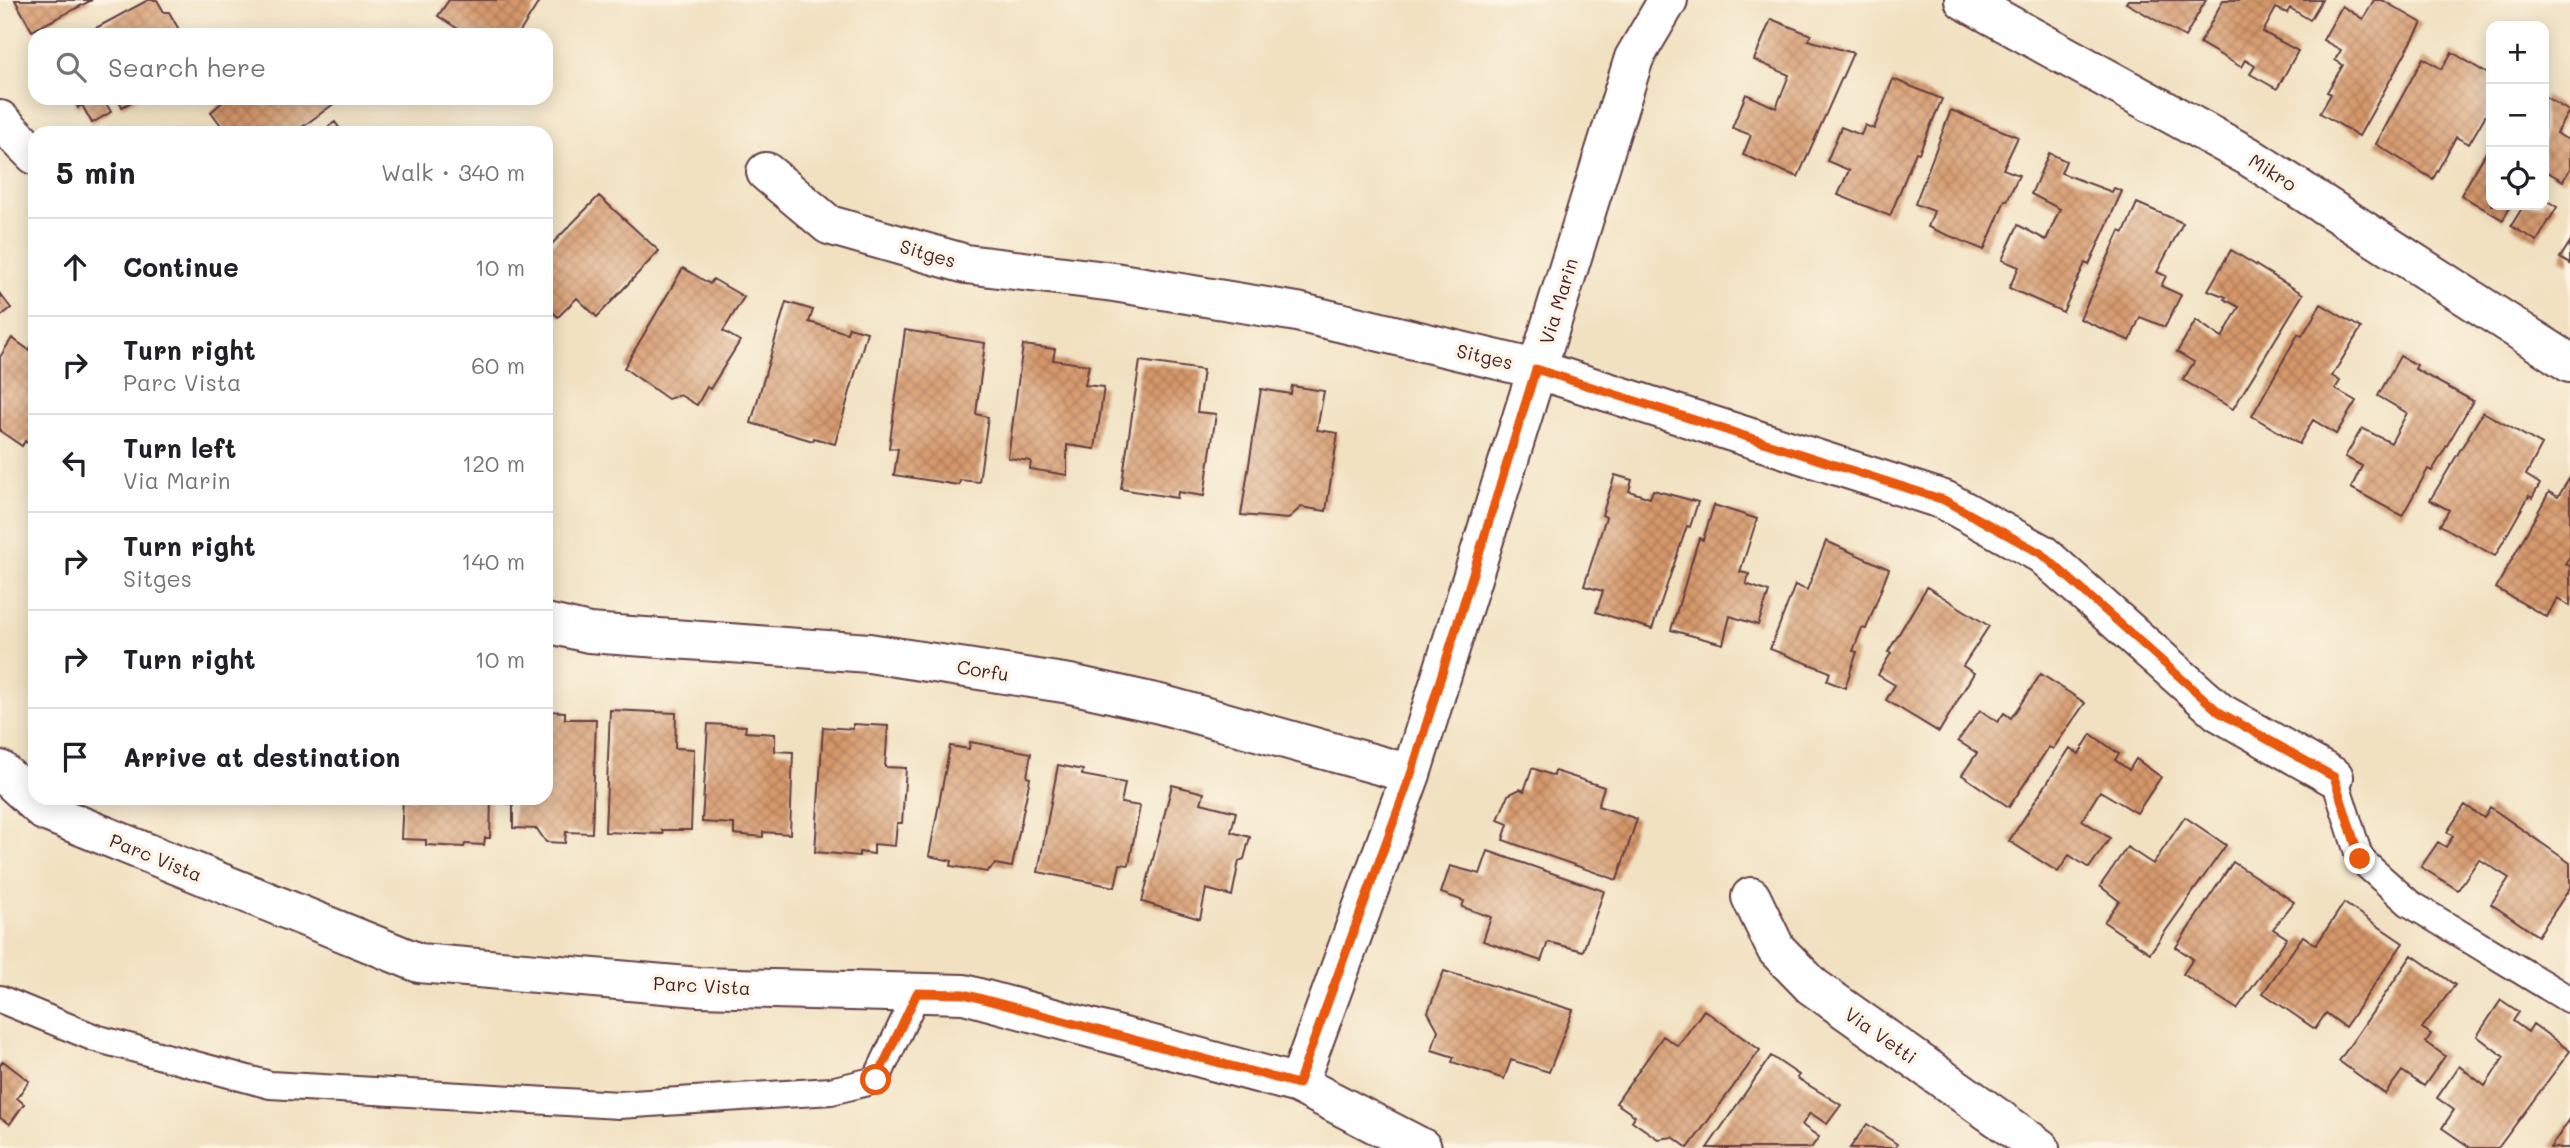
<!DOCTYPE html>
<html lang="en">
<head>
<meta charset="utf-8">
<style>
	:root { --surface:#fff; --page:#f6f6f6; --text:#202124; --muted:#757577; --line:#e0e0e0 }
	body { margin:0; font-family:Mali,sans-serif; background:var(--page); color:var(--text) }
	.controls { position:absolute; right:21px; top:21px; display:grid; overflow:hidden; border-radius:14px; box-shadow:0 4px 18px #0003 }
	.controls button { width:63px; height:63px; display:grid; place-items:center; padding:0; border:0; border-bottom:2px solid var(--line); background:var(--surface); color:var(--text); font:35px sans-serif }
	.stop { position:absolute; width:21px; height:21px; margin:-16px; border:5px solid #ea580c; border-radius:50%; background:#fff }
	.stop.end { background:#ea580c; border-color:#fff; box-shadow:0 2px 7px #0008 }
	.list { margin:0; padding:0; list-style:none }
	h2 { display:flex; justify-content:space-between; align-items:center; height:91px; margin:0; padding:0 28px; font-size:30px }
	h2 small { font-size:23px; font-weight:400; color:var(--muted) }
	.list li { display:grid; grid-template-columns:46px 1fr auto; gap:21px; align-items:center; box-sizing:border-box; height:98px; padding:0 28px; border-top:2px solid var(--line) }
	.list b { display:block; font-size:26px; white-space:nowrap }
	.list p { margin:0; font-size:23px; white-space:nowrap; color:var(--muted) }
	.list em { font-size:23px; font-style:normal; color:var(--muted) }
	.icon { flex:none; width:38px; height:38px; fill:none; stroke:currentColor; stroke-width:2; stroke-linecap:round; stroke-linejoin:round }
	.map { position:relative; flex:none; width:2570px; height:1148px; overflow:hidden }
	.search { position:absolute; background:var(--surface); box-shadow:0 4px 18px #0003; left:28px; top:28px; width:525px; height:77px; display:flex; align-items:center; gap:18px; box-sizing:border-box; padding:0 24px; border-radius:21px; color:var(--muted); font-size:26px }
	.panel { position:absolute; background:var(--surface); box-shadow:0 4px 18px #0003; left:28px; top:126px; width:525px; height:679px; border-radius:21px }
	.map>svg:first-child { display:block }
	.building { fill:url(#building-cross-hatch) }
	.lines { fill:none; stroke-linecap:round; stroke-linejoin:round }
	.lane-casing { stroke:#633c42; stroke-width:30 }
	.street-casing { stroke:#633c42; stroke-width:42 }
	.secondary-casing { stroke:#633c42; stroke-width:42 }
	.lane { stroke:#fff; stroke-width:26 }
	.street { stroke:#fff; stroke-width:38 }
	.secondary { stroke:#fff; stroke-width:38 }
	.route { stroke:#ea580c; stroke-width:9 }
	.labels { text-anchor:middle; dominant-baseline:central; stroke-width:7; stroke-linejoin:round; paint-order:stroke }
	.street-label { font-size:19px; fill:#4a1f2b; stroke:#fcf5e5 }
</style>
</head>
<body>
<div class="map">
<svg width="2570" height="1148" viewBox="0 0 2570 1148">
	<defs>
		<pattern id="building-cross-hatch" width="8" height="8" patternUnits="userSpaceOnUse" patternTransform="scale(1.75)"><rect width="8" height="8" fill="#d5986b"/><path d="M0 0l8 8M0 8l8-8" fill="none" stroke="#af7b58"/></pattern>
	</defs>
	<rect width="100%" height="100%" fill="#fcf5e5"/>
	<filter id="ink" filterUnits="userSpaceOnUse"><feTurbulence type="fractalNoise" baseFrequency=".0143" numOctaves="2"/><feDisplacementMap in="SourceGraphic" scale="14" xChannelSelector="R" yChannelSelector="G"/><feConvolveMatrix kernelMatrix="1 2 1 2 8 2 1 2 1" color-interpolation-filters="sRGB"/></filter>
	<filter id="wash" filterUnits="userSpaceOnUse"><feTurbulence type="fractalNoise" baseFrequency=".00686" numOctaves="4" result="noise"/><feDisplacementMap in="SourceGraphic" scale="28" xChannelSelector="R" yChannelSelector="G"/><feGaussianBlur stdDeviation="1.57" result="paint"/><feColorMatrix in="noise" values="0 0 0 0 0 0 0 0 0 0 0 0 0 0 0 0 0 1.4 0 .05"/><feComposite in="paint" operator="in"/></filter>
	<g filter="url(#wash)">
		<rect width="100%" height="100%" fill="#f1e1c1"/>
		<g id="blocks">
			<path class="building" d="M15,0h77l-60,31z
				M148,0h9l7,12h5l13,23h-99z
				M449,0h91l-22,35h-61l1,-6 -20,-13z
				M2128,0h78l-21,37 -59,-34z
				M2223,0h99l-12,20 -20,-12 -3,5 -11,-5 -13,24 35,19 -21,38 -27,-15 5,-8 -10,-6 -4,7 -41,-24z
				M2374,0h8l40,23 -63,113 -39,-23 11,-19 -4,-2 16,-27 -8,-5 6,-10 -18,-10 19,-34 21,13z
				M1771,19l40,16 -3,5 45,13 -55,124 -55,-22 8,-20 -19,-7 14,-34 30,14 13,-33 -35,-15z
				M2452,52l39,24v30l-22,38 -13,-7 -23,42 -57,-35 47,-86 19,11z
				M1893,79l49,20 -23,54 -3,-1 -26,64 -52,-21 11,-25 -22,-9 14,-34 20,8 4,-10 9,4z
				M2544,96l25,15 -13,22 14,8v28l-7,12 -19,-11z
				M73,98h30l8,14 -19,11 -10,-18 -4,3z
				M118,98h21l-17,9z
				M227,98h111l1,2 -45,33h-67l-16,-21z
				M1951,110l67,27 -15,32 16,6 -12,26 -2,-1 -21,50 -56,-23 6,-16 -19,-7z
				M335,122l8,11h-23z
				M2491,144v61h20l-8,15 -42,-25z
				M2049,153l17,8 -5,12 51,19 2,-4 8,3 -33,74 -4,-2 -22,49 -54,-24 10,-21 -17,-7 16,-35 28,15 14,-31 -29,-15z
				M599,196l60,55 -62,66 -20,-19 -19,19 -12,-12v-55z
				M2544,199l13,8 -20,34 -26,-15 13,-21h20z
				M2137,203l46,20 -26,49 9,4 -5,10 20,9 -16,32 -25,-10 -10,24 -50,-22 40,-88 4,2z
				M2570,242v22l-10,-6z
				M2231,250l72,44 -70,115 -50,-29 11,-18 -17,-10 19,-32 26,18 17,-31 -15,-8 2,-2 -18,-7z
				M683,268l27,16 3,-5 31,18 -21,34 17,10 -30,48 -3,-2 -10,18 -17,-10 -12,4 -44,-31z
				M0,294l11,14 -11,9z
				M786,302l27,8 -4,12 38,11 2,-6 18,5 -32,112 -21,-6 -1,3 -62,-18z
				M2321,304l40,24 -29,48 8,5 -5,8 21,12 -20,33 -23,-14 -14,24 -47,-28 46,-82 4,2z
				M905,330l80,13 -9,71 12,3 -9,65 -19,-2 -1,5 -65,-10 4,-26 -9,-1z
				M12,338l17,12 6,-9v107l-10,-7 -3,5 -22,-15v-74z
				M1023,345l32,4 -2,11 36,5 -4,20 19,2 -9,62 -28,-4v30l-37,-6 1,-8 -23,-3z
				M2400,356l17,9 -2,4 58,32 -41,70 -4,-2 -26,47 -51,-28 11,-22 -17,-9 17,-29 29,15 16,-30 -29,-17z
				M1140,361l63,9 -6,42 19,2 -12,82 -26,-4 -1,6 -56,-9z
				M1292,386l32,5 -7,39 21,3 -12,78 -25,-4 -13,12 -47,-4 20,-126 30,5z
				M2483,412l59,33 -16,30 14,9 -8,14 -3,-2 -34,60 -55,-31 9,-15 -19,-10z
				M1615,475l17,5 -3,11 21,7 3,-8 45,12 -8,25 -3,-1 -35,103 -56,-17 7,-21 -19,-5 22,-69 -4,-2z
				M2570,477v79l-5,8 5,2v40l-13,-8 -10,19 -51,-29 53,-96 9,5z
				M1714,505l43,14 -17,53 9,2 -3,10 23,8 -11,33 -28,-9 -7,28 -52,-14 28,-92 4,2z
				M1826,541l63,28 -23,60 -4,-1 -9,23 4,1 -12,36 -18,-7 3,-9 -60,-23 25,-64 12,5z
				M1927,587l62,39 -26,40 11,7 -35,59 -53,-32 9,-15 -17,-10 13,-22 -3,-1z
				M2041,674l44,29 -32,46 -4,-2 -40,60 -47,-32 15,-22 -19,-12 22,-31 18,12 6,-9 7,5z
				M610,710l66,3 -1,35 19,1 -3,81h-29l1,4 -58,-2z
				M546,711l19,1v7h31l-4,114 -26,-1 -1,11 -19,-1 -9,-13 -24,-1v-24h-5v-6h38z
				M708,724l38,2 -1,6 30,2v17l18,1 -3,82 -27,-2v5l-29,-3v-10l-32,-2z
				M853,724l35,2 -3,41 21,1 -4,55h-5l-2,23 -21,-2v10l-15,-2v4l-44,-4 8,-125 30,2z
				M2091,734l28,20 -4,6 14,10 7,-11 25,18 -24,36 -37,-22 -18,29 28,18 -21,30 -20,-13 -11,17 -49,-31 61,-93 9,6z
				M970,742l61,11 -4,24 3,1 -18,89 -17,-3 -8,8 -36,-6 1,-5 -23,-5 21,-110 19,3z
				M1058,765l25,5 -1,5 43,8 -4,20 19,3 -11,59 -9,-1 -5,23 -77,-15z
				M1532,768l22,8 1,-5 49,16 -6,19 39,13 -20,61 -114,-40 5,-16 -10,-4 10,-25 12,-6 4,2z
				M1172,785l32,8 -3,10 35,9 -5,20 19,5 -6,22 -5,2 -7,35 -26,-7 -6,30 -58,-17z
				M403,798h88l-1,40h-5l-1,7 -19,-1 -1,3 -38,-2v-5l-25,-1z
				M2465,805l19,13 6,-11 80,56v25l-32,48 -47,-32 18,-26 -30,-19 -21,31 -37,-23 17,-25 8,5 7,-11 -6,-4z
				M2185,817l41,28 -76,108 -46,-31 15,-21 -19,-15 27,-39 26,17z
				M1488,851l116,40 -21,60 -35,-9 -7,19 -58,-20 8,-24 -29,-10 2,-6 -23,-8 9,-27 30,8z
				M2233,862l61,40 -21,27 14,9 -50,71 -54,-35 10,-15 -17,-12z
				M2344,903l59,40 -58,84 -19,-14 -11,16 -52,-36 40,-57 13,9z
				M2412,955l43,30 -33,43 9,6 -5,8 19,14 -21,30 -22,-15 -17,23 -46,-33z
				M1444,971l129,39 -24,62 -38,-12 -7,19 -52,-17 2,-5 -22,-7 6,-20 -10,-18z
				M2501,1000l18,12 -6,9 15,11 5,-8 37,27 -72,97h-27l-29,-20 12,-18 -17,-12 22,-32 26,20 19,-29 -27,-21z
				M1704,1010l56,40 -72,98 -15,-11 -15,2 -26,-18 3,-5 -19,-13 47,-67 15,10z
				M1771,1056l28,19 -2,3 44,27 -14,19 -17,-11 -8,12 17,12 -8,11h-104z
				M3,1061l26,20 -12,17 7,6 -14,20 -10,-6v-53z
				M2570,1119v29h-20z
				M1867,1124l30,20 -2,4h-45z"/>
		</g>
	</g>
	<g filter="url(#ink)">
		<use href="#blocks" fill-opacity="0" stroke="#633c42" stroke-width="2"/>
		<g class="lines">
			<defs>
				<path id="lane" d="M2334,777l26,82 49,44 159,96
					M0,999l95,39 175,47 349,20 212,-14 45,-11 41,-87"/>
				<path id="street" d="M1964,0l284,156 322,207
					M0,120l35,35
					M766,172l63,53 137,39 148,18 183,30 239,57 408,131 98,54 177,158 115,65
					M546,623l43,10 280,20 201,31 90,20 251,70
					M1751,897l25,52 36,37 228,162
					M1298,1084l113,-310 223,-716 34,-58"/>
				<path id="secondary" d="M0,770l44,41 375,152 280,24 265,7 334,90 124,64"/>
			</defs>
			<use href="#lane" class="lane-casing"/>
			<use href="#street" class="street-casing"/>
			<use href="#secondary" class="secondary-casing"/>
			<use href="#lane" class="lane"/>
			<use href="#street" class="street"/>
			<use href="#secondary" class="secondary"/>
		</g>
	</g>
	<g class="lines" filter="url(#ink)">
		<path class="route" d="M876,1080l41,-87 47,1 334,90 113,-310 125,-405 408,131 98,54 177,158 115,65 26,82"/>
	</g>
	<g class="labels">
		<g class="street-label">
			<text transform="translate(2273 172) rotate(32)">Mikro</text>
			<text transform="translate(928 253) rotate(16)">Sitges</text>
			<text transform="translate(1558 301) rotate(-73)">Via Marin</text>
			<text transform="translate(1485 356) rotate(13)">Sitges</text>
			<text transform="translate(983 670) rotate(9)">Corfu</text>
			<text transform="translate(156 857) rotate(22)">Parc Vista</text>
			<text transform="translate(702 985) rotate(3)">Parc Vista</text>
			<text transform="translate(1881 1035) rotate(35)">Via Vetti</text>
		</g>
	</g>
</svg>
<div class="controls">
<button>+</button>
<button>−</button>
<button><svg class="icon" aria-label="locate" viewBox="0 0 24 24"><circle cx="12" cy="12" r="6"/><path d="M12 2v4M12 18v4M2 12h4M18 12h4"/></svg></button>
</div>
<div class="stop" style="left:876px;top:1080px"></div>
<div class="stop end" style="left:2360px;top:859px"></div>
<div class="search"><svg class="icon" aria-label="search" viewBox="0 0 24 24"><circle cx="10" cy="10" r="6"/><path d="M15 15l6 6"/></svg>Search here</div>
<section class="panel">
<h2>5 min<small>Walk · 340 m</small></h2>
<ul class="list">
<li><svg class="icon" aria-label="ahead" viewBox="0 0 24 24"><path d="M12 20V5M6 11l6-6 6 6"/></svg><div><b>Continue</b></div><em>10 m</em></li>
<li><svg class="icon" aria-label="right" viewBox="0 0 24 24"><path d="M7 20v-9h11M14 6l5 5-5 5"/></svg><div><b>Turn right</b><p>Parc Vista</p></div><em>60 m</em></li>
<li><svg class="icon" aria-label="left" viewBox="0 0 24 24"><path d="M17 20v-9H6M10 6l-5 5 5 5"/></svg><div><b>Turn left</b><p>Via Marin</p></div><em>120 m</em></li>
<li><svg class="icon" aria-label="right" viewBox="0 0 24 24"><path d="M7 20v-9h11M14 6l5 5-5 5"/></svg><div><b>Turn right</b><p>Sitges</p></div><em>140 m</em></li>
<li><svg class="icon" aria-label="right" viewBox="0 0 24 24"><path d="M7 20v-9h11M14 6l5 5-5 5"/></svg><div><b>Turn right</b></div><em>10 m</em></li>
<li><svg class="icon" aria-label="arrive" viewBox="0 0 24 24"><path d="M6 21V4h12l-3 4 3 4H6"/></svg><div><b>Arrive at destination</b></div></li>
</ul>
</section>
</div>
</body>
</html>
